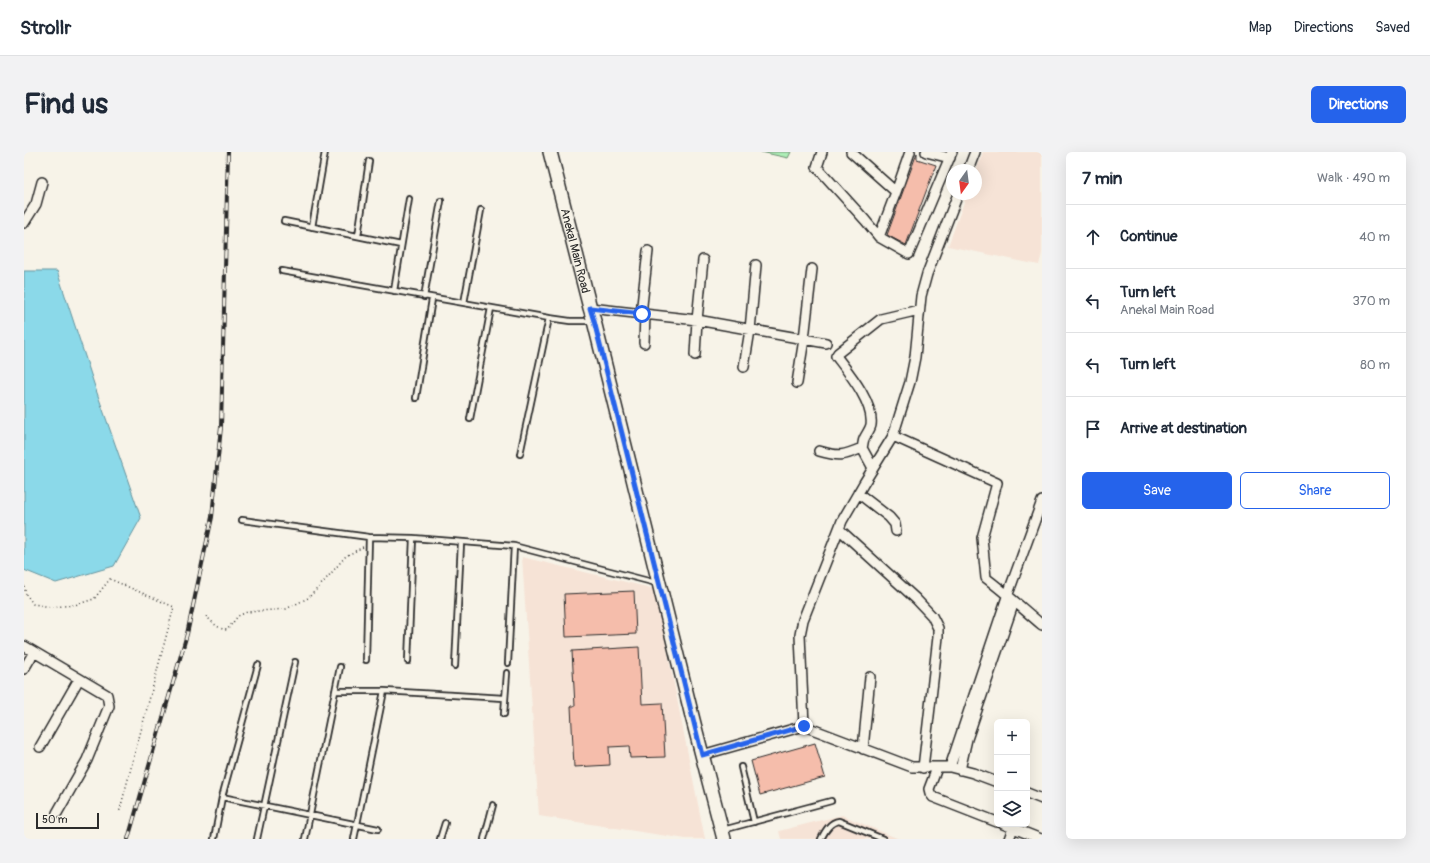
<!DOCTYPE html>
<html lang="en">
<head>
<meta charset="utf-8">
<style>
	:root { --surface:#fff; --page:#f2f2f3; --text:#1f2937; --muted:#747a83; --line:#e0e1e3; --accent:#2563eb }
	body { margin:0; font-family:Pangolin,sans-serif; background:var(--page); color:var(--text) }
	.controls { position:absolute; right:12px; bottom:12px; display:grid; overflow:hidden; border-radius:6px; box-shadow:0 4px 16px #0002 }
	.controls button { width:36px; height:36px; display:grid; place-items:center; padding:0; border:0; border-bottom:1px solid var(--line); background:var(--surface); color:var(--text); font:20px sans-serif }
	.compass { position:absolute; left:922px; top:12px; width:36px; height:36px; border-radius:50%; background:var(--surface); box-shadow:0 4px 16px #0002; rotate:194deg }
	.scale { position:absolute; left:12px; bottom:10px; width:63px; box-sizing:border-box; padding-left:4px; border:2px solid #2b2b2b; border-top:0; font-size:11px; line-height:14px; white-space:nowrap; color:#2b2b2b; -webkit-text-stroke:3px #f7f3e8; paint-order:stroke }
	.stop { position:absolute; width:12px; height:12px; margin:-9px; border:3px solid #2563eb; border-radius:50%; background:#fff }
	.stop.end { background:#2563eb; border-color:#fff; box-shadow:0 1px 4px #0008 }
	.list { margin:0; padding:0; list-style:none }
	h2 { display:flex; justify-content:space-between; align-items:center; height:52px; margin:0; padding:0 16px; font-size:17px }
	h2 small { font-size:13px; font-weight:400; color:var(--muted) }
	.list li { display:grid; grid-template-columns:26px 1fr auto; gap:12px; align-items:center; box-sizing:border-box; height:64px; padding:0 16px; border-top:1px solid var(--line) }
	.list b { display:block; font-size:15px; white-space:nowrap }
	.list p { margin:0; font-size:13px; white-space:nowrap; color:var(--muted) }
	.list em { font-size:13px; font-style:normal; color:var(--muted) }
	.actions { display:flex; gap:8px; padding:12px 16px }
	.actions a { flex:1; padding:9px 0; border:1px solid var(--accent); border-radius:6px; text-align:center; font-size:14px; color:var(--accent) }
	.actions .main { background:var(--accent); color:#fff }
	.icon { flex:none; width:22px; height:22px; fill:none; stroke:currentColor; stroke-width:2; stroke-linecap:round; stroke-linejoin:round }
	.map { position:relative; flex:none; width:1018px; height:687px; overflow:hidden; border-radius:6px }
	header { display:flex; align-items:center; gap:24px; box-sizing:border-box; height:56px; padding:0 20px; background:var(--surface); border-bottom:1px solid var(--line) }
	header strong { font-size:19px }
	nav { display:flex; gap:22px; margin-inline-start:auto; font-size:14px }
	.intro { display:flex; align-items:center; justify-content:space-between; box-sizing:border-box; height:96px; padding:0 24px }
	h1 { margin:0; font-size:28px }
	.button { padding:10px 18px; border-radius:6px; background:var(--accent); color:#fff; font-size:14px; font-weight:700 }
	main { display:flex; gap:24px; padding:0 24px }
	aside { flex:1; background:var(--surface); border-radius:6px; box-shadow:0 4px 16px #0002 }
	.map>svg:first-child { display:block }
	.built { fill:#f6e3d6 }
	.green { fill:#adeeb6; stroke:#6c8c70 }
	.water { fill:#8bd9e9; stroke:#65939d }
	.building { fill:#f5bdab; stroke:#2b2b2b }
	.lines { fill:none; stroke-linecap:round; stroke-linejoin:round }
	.lane-casing { stroke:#2b2b2b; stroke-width:8 }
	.street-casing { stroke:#2b2b2b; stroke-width:12 }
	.secondary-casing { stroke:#2b2b2b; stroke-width:16 }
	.path { stroke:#2b2b2b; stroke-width:1.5; stroke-dasharray:1 3; stroke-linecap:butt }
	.lane { stroke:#f7f3e8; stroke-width:4.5 }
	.street { stroke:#f7f3e8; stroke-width:9 }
	.secondary { stroke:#f7f3e8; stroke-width:13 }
	.rail-casing { stroke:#2b2b2b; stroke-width:4 }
	.rail { stroke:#f7f3e8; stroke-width:2.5; stroke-dasharray:8; stroke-linecap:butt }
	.route { stroke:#2563eb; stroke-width:5 }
	.labels { text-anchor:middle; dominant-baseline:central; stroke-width:3.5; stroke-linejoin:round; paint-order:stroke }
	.street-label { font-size:12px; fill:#2b2b2b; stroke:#f7f3e8 }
</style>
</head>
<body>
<header>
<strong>Strollr</strong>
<nav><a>Map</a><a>Directions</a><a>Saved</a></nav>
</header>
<div class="intro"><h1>Find us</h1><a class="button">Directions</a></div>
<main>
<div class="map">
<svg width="1018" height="687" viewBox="0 0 1018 687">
	<rect width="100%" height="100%" fill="#f7f3e8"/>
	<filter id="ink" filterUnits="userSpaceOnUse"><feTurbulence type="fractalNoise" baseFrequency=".025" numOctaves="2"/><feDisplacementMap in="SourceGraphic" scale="8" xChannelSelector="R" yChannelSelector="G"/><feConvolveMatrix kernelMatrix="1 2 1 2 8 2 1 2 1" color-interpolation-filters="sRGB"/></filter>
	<g filter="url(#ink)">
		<path class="built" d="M959,0h59v101l-3,12 -91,-19 19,-52h9v-23z
			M498,405l133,32 50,250h-19l-147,-23z
			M818,663l57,24h-118l-2,-8z"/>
		<path class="green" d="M737,0h30l-3,6z"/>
		<path class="water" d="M0,119h33l39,119 45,128 -27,48 -58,17 -32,-13z"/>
		<path class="building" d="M893,1v6l19,6 -30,80 -19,-10z
			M610,439l2,43 -70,3 -2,-43z
			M615,495l3,57 20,-1 3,54 -35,1 -1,-12 -20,1 1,18 -36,2 -3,-61h4l-3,-55z
			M791,591l10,34 -65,18 -9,-34z"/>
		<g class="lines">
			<defs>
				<path id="lane" d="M260,69l117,24
					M288,75l13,-75
					M334,84l11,-75
					M258,119l267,47 21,3h22
					M370,139l15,-92
					M400,145l17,-96
					M440,151l17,-93
					M392,246l16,-99
					M446,267l21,-111
					M496,302l29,-136
					M218,368l127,17 44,1 101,8 142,37
					M342,508l3,-123
					M384,509l5,-123
					M484,511l6,-117
					M431,514l6,-123
					M311,539h49
					M480,562l3,-41
					M717,615l13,55
					M198,645l36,-132
					M699,678l108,-29
					M190,687l8,-42 156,32
					M233,687l38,-177
					M281,687l35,-172
					M330,687l30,-148 120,7
					M416,687l5,-16
					M460,687l9,-34
					M797,687c4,-8 9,-17 18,-18l44,18"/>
				<path id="street" d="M798,0l-5,15 48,53 14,17 30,17 43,-102
					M827,0l45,40 14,-40
					M902,0l24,6
					M944,18l7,-18
					M0,71l12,-19 6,-22
					M855,85l17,-45
					M566,156l107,12 129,23
					M617,162l7,-63
					M620,191l1,-29
					M671,203l2,-35 6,-60
					M720,215l6,-37 6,-65
					M773,231l7,-44 8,-70
					M869,284l104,47 -15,55 4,40c20,15 37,31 56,47
					M838,296l11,20
					M795,299c21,6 24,5 43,-3 1,-3 1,-7 2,-9 2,-5 6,-9 7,-14 3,-22 -22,-52 -35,-69l2,-3 43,-34 38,-9
					M834,341l31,24 6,7 1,7
					M815,377l77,70 16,17 6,12v9l-15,131
					M0,494l83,49 2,11 -22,54 -30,53
					M0,517l10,-17
					M780,574l-4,-91 3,-15 39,-99 22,-38 29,-47 17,-54 5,-25 6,-61 6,-22 31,-80
					M16,595l39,-68
					M839,597l7,-72
					M678,603l102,-29 108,41h38l23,6 24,9
					M926,615l58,-173 34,-93
					M913,616l-8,21 1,4 3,4 64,25
					M936,618l7,-31 47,-137
					M1003,641l15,6
					M979,672l38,15
					M985,687l4,-11"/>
				<g id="secondary">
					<path id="s1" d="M526,0l40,156 4,13 99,399 31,119"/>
				</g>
			</defs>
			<use href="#lane" class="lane-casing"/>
			<use href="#street" class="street-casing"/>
			<use href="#secondary" class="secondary-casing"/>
			<path class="path" d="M0,434l2,8 7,10 18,3 24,-2 19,-6 16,-20 64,28 -55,206
				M182,464c6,6 12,13 21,14l11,-14 9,-4 39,-3 22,-11 11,-11 27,-31 17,-9"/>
			<use href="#lane" class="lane"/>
			<use href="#street" class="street"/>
			<use href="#secondary" class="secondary"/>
			<defs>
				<path id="rail" d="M104,687l59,-205 25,-117 9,-90 7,-275"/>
			</defs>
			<use href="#rail" class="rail-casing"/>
			<use href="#rail" class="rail"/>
		</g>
	</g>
	<g class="lines" filter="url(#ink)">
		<path class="route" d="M618,162l-52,-6 4,13 108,434 102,-29"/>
	</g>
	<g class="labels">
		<g class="street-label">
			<text stroke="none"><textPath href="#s1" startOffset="102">Anekal Main Road</textPath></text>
		</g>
	</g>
</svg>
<div class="controls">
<button>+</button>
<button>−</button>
<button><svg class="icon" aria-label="layers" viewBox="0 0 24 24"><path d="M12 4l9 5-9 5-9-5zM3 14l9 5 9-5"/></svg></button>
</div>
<svg class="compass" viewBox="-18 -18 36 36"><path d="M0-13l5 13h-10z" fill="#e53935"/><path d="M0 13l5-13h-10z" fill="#747a83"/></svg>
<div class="scale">50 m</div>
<div class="stop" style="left:618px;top:162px"></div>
<div class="stop end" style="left:780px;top:574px"></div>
</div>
<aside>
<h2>7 min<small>Walk · 490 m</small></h2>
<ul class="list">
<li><svg class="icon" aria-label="ahead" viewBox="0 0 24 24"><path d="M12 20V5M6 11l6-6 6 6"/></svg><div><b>Continue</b></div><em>40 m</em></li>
<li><svg class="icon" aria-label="left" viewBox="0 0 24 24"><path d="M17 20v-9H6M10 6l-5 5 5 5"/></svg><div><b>Turn left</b><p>Anekal Main Road</p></div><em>370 m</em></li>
<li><svg class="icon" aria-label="left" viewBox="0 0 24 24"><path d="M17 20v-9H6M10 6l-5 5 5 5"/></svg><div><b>Turn left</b></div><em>80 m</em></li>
<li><svg class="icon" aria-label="arrive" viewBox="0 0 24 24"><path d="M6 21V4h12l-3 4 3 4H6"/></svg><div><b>Arrive at destination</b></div></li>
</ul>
<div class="actions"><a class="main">Save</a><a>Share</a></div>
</aside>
</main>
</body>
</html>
